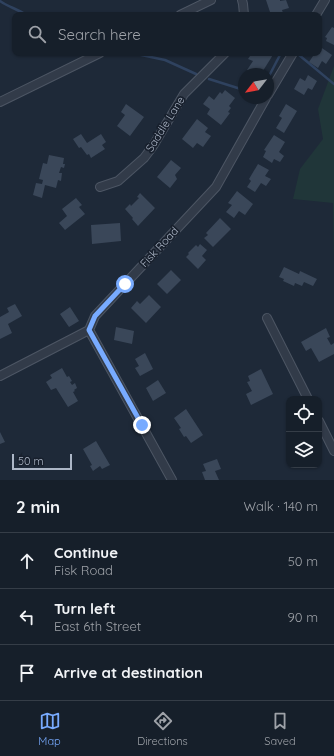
<!DOCTYPE html>
<html lang="en">
<head>
<meta charset="utf-8">
<style>
	:root { --surface:#161f2a; --page:#232c36; --text:#f1f3f6; --muted:#9ea2a8; --line:#353d47; --accent:#78abff }
	body { margin:0; font-family:Quicksand,sans-serif; background:var(--page); color:var(--text) }
	.controls { position:absolute; right:12px; bottom:12px; display:grid; overflow:hidden; border-radius:8px; box-shadow:0 1px 3px #0004 }
	.controls button { width:36px; height:36px; display:grid; place-items:center; padding:0; border:0; border-bottom:1px solid var(--line); background:var(--surface); color:var(--text); font:20px sans-serif }
	.compass { position:absolute; left:238px; top:68px; width:36px; height:36px; border-radius:50%; background:var(--surface); box-shadow:0 1px 3px #0004; rotate:239deg }
	.scale { position:absolute; left:12px; bottom:10px; width:60px; box-sizing:border-box; padding-left:4px; border:2px solid #acb6c6; border-top:0; font-size:11px; line-height:14px; white-space:nowrap; color:#acb6c6; -webkit-text-stroke:3px #18202d; paint-order:stroke }
	.stop { position:absolute; width:12px; height:12px; margin:-9px; border:3px solid #78abff; border-radius:50%; background:#fff }
	.stop.end { background:#78abff; border-color:#fff; box-shadow:0 1px 4px #0008 }
	.list { margin:0; padding:0; list-style:none }
	h2 { display:flex; justify-content:space-between; align-items:center; height:52px; margin:0; padding:0 16px; font-size:17px }
	h2 small { font-size:13px; font-weight:400; color:var(--muted) }
	.list li { display:grid; grid-template-columns:26px 1fr auto; gap:12px; align-items:center; box-sizing:border-box; height:56px; padding:0 16px; border-top:1px solid var(--line) }
	.list b { display:block; font-size:15px; white-space:nowrap }
	.list p { margin:0; font-size:13px; white-space:nowrap; color:var(--muted) }
	.list em { font-size:13px; font-style:normal; color:var(--muted) }
	.icon { flex:none; width:22px; height:22px; fill:none; stroke:currentColor; stroke-width:2; stroke-linecap:round; stroke-linejoin:round }
	.map { position:relative; flex:none; width:334px; height:480px; overflow:hidden }
	.search { position:absolute; background:var(--surface); box-shadow:0 1px 3px #0004; left:12px; right:12px; top:12px; height:44px; display:flex; align-items:center; gap:10px; box-sizing:border-box; padding:0 14px; border-radius:8px; color:var(--muted); font-size:15px }
	.sheet { height:220px; background:var(--surface) }
	nav { display:flex; justify-content:space-around; align-items:center; box-sizing:border-box; height:56px; border-top:1px solid var(--line); background:var(--surface); font-size:11px; color:var(--muted) }
	nav a { display:grid; justify-items:center; gap:2px }
	nav .on { color:var(--accent) }
	.map>svg:first-child { display:block }
	.green { fill:#203639 }
	.lines { fill:none; stroke-linecap:round; stroke-linejoin:round }
	.stream { stroke:#2f425f; stroke-width:2.5 }
	.building { fill:#3a4759 }
	.minor-casing { stroke:#4d5664; stroke-width:10 }
	.minor { stroke:#323b49; stroke-width:8 }
	.route { stroke:#78abff; stroke-width:5 }
	.labels { text-anchor:middle; dominant-baseline:central; stroke-width:3.5; stroke-linejoin:round; paint-order:stroke }
	.street-label { font-size:11px; fill:#acb6c6; stroke:#18202d }
</style>
</head>
<body>
<div class="map">
<svg width="334" height="480" viewBox="0 0 334 480">
	<rect width="100%" height="100%" fill="#1e2938"/>
	<path class="green" d="M334,66v195l-1,-58 -40,-4 7,-30 23,-30 -5,-30z"/>
	<g class="lines">
		<path class="stream" d="M0,1c8,6 18,8 26,14
			M132,53l33,7 31,14
			M299,55l35,29
			M268,78l13,-25
			M209,79l35,11"/>
	</g>
	<path class="building" d="M266,0h14v1l6,-1 3,8 -7,2 1,3 -12,2z
		M332,27l2,1v17l-8,-4 1,-3 -2,-1z
		M319,46l13,9 -6,9 -4,-3 -4,7 -9,-6 6,-9h4z
		M252,53h22l-3,5 -2,-2 2,2 -10,16h-8l-6,-4 6,-9 -5,-2z
		M308,75l9,6 -5,9 -4,-2 -4,7 -10,-6 6,-11 5,3z
		M225,90l10,8 -6,8 2,2 -3,4 2,1 -9,12 -14,-11 3,-5 -7,-5 6,-8 5,4 6,-8 2,2z
		M126,104l18,13 -14,19 -13,-10 8,-11 -4,-3z
		M286,104l11,7 -13,22 -8,-5 6,-10 -3,-2z
		M197,119l11,9 -3,4 6,4 -8,11 -6,-4 -4,5 -11,-9z
		M81,134l6,9 14,-9 5,8 -4,3 3,4 -14,9 -2,-4 -2,1 -6,-8 -2,1 -6,-9z
		M274,135l11,7 -6,10 5,4 -4,6 -6,-3 -2,4 -9,-6 3,-6 -2,-1z
		M49,155l15,3 -1,6h2l-1,4 -3,-1 -2,6h3l-1,8 -3,-1 -2,8 -11,-3 -3,13 -9,-3 3,-12 6,1 1,-4 -4,-1 4,-16 4,1z
		M171,160l10,8 -6,7 2,4 -7,9 -13,-11z
		M258,164l11,6 -4,6 6,3 -5,7 -5,-3 -6,9 -8,-5 4,-6 -2,-2z
		M237,191l16,13 -8,11 -6,-4 -5,7 -8,-6 6,-7 -4,-2z
		M140,193l15,15 -17,18 -6,-7 1,-1 -8,-9 5,-5 1,2 8,-8 -2,-1z
		M76,198l6,7 -3,2 6,7 -20,16 -6,-7 8,-7 -5,-7z
		M220,218l11,11 -18,18 -9,-9 4,-3 -2,-2z
		M120,223l1,18 -29,3 -1,-19z
		M200,244l7,6 -5,6 4,4 -8,9 -12,-12 3,-3 -1,-1 8,-8 2,2z
		M284,267l15,7 1,-3 17,8 -4,7 -9,-4 -2,4 -7,-3 -1,3 -11,-5 1,-2 -5,-2z
		M171,270l10,10 -14,14 -10,-10z
		M149,295l12,12 -15,16 -15,-15 6,-7 3,3z
		M15,304l7,12 -14,8 4,9 -12,6v-22l9,-5 -2,-4z
		M70,307l9,14 -10,6 -9,-13z
		M116,327l18,4 -2,13 -18,-4z
		M326,328l4,9 -3,1 4,7 3,-2v11l-15,8 -8,-14 -5,3 -5,-9z
		M145,353l8,16 -13,7 -5,-8 4,-2 -4,-7z
		M62,368l5,9 2,-1 3,5 -2,1 2,3 3,-2 2,5 -3,2 1,1 -2,1 5,9 -10,6 -12,-19 -5,2 -5,-8 6,-4 -2,-3z
		M261,369l12,25 -22,11 -5,-11 6,-3 -5,-9 3,-1 -2,-5z
		M158,380l8,13 -13,8 -7,-13z
		M186,409l17,26 -12,8 -5,-7 -2,1 -5,-8 2,-1 -7,-10z
		M0,432l5,10 -5,2z
		M96,441l14,24 -8,4 -2,-3 -7,5 -3,-5 2,-1 -9,-16z
		M217,459l4,10 -6,2 4,9h-14l-3,-8 4,-1 -3,-7z"/>
	<g class="lines">
		<defs>
			<path id="minor" d="M242,0l1,4 1,11
				M180,15l31,-15
				M316,15l9,-15
				M268,95l25,-42
				M0,102l100,-49
				M100,187l18,-6 26,-23 9,-12 31,-52 41,-41
				M267,318l41,81
				M89,330l83,150
				M0,376l89,-46 6,-14 121,-129 50,-89
				M319,421l15,30"/>
		</defs>
		<use href="#minor" class="minor-casing"/>
		<use href="#minor" class="minor"/>
	</g>
	<g class="lines">
		<path class="route" d="M125,284l-30,32 -6,14 53,95"/>
	</g>
	<g class="labels">
		<g class="street-label">
			<text transform="translate(165 124) rotate(-58)">Saddle Lane</text>
			<text transform="translate(159 247) rotate(-47)">Fisk Road</text>
		</g>
	</g>
</svg>
<div class="controls">
<button><svg class="icon" aria-label="locate" viewBox="0 0 24 24"><circle cx="12" cy="12" r="6"/><path d="M12 2v4M12 18v4M2 12h4M18 12h4"/></svg></button>
<button><svg class="icon" aria-label="layers" viewBox="0 0 24 24"><path d="M12 4l9 5-9 5-9-5zM3 14l9 5 9-5"/></svg></button>
</div>
<svg class="compass" viewBox="-18 -18 36 36"><path d="M0-13l5 13h-10z" fill="#e53935"/><path d="M0 13l5-13h-10z" fill="#9ea2a8"/></svg>
<div class="scale">50 m</div>
<div class="stop" style="left:125px;top:284px"></div>
<div class="stop end" style="left:142px;top:425px"></div>
<div class="search"><svg class="icon" aria-label="search" viewBox="0 0 24 24"><circle cx="10" cy="10" r="6"/><path d="M15 15l6 6"/></svg>Search here</div>
</div>
<section class="sheet">
<h2>2 min<small>Walk · 140 m</small></h2>
<ul class="list">
<li><svg class="icon" aria-label="ahead" viewBox="0 0 24 24"><path d="M12 20V5M6 11l6-6 6 6"/></svg><div><b>Continue</b><p>Fisk Road</p></div><em>50 m</em></li>
<li><svg class="icon" aria-label="left" viewBox="0 0 24 24"><path d="M17 20v-9H6M10 6l-5 5 5 5"/></svg><div><b>Turn left</b><p>East 6th Street</p></div><em>90 m</em></li>
<li><svg class="icon" aria-label="arrive" viewBox="0 0 24 24"><path d="M6 21V4h12l-3 4 3 4H6"/></svg><div><b>Arrive at destination</b></div></li>
</ul>
</section>
<nav>
<a class="on"><svg class="icon" aria-label="map" viewBox="0 0 24 24"><path d="M3 6l6-2 6 2 6-2v14l-6 2-6-2-6 2zM9 4v14M15 6v14"/></svg>Map</a>
<a><svg class="icon" aria-label="directions" viewBox="0 0 24 24"><path d="M12 3l9 9-9 9-9-9zM9 14v-3h6M13 9l2 2-2 2"/></svg>Directions</a>
<a><svg class="icon" aria-label="saved" viewBox="0 0 24 24"><path d="M7 4h10v16l-5-4-5 4z"/></svg>Saved</a>
</nav>
</body>
</html>
